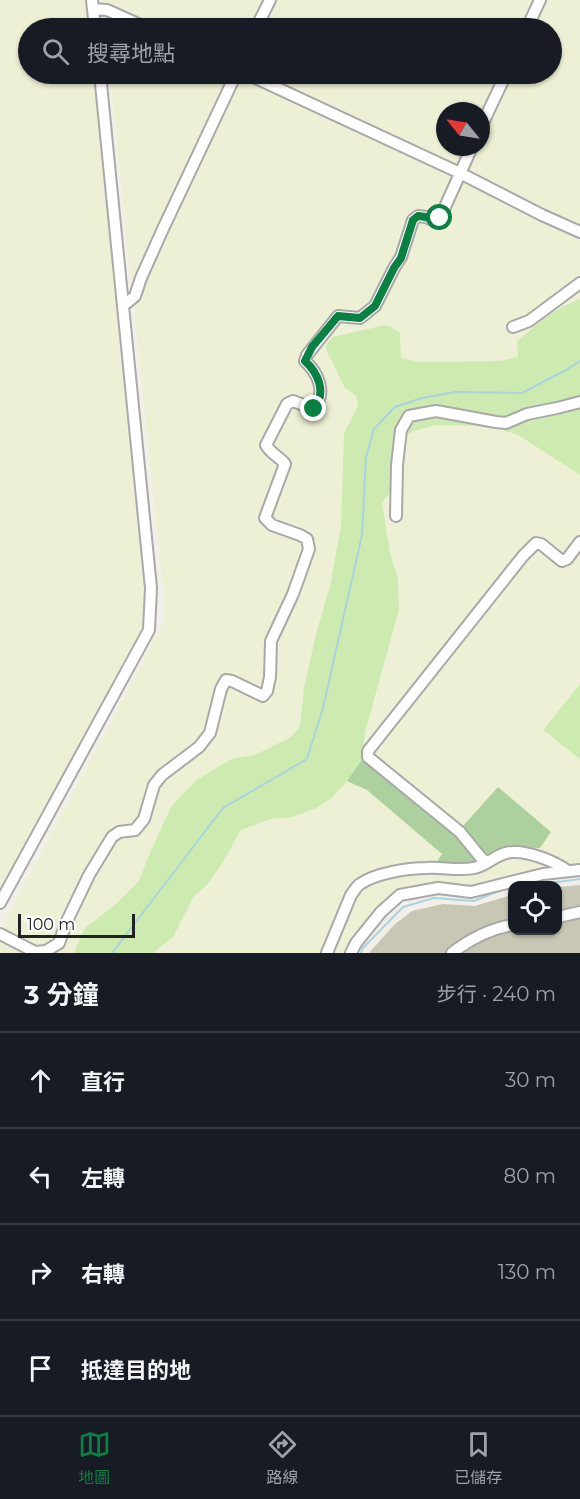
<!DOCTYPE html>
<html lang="zh-TW">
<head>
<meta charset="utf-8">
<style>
	:root { --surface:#171b24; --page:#20242c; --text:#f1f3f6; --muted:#9ea1a6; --line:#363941; --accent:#0b8043 }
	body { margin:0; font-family:Montserrat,"Noto Sans TC",sans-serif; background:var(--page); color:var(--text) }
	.controls { position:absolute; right:18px; bottom:18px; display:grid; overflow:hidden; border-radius:12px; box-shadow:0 2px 4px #0004 }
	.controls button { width:54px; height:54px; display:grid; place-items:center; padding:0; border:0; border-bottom:2px solid var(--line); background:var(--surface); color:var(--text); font:30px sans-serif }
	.compass { position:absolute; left:436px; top:102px; width:54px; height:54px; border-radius:50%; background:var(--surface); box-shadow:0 2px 4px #0004; rotate:300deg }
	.scale { position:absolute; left:18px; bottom:15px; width:117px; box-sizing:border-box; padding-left:6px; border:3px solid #222; border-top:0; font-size:16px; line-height:21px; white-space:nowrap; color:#222; -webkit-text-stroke:4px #fff; paint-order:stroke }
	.stop { position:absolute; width:18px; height:18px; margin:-14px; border:4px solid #0b8043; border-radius:50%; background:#fff }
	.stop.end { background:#0b8043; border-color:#fff; box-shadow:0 2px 6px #0008 }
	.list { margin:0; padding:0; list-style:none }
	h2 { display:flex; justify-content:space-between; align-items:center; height:78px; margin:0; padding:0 24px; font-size:26px }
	h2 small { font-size:20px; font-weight:400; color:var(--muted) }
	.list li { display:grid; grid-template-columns:39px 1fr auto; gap:18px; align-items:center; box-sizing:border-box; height:96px; padding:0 24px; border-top:2px solid var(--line) }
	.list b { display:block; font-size:22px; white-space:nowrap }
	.list em { font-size:20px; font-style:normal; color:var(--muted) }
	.icon { flex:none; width:33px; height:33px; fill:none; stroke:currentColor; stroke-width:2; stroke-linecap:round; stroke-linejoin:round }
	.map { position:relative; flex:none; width:580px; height:953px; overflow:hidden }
	.search { position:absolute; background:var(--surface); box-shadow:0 2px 4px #0004; left:18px; right:18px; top:18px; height:66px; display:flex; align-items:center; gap:15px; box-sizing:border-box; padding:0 21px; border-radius:33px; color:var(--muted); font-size:22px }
	.sheet { height:462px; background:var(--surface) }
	nav { display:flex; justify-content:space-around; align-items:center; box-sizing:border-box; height:84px; border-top:2px solid var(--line); background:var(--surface); font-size:16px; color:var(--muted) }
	nav a { display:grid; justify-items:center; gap:3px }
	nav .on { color:var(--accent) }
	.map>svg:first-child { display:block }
	.construction { fill:#c7c7b4 }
	.farmland { fill:#eef0d5; fill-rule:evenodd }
	.grass { fill:#cdebb0 }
	.forest { fill:#add19e }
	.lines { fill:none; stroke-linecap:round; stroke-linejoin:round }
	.stream { stroke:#aad3df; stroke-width:2 }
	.minor-casing { stroke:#a9a9a9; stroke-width:14 }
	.minor { stroke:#fff; stroke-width:10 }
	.route { stroke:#0b8043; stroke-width:8 }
</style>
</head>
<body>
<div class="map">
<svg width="580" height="953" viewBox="0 0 580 953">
	<rect width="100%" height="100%" fill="#f2efe9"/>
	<path class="construction" d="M580,885v68h-211l26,-29 17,-13 31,-7 32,2 37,-11v35h46v-43z"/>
	<path class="farmland" d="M0,0h87l3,28h-62v46h67l52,509v31l-8,20 -139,258z
		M102,0h478v299l-12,4 -31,21 -20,17 1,16 -18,4 -82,1 -17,-4 -1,-26 -14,-7 -16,4 -33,39 8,20 11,8 2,10 -14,27 -3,93 -11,60 -14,48 -12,54 -4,38 -9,11 -36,18 -23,4 -61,48 -22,48 -10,26 -24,24 -29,23 -12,25h-74v-23l151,-283 12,-25 1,-24 -54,-524h442v-46h-447zM445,111h36v36h-36z
		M436,425l54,1 28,9 62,40v209l-37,46 37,29v116l-55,6 -24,4 -25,11 -37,-4 -35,7 -21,16 -28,38h-202l20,-16 21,-41 13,-11 16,-23 18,-32 29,-11 23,-2 23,-9 16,-10 15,-17 16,-23 2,-26 14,-51 6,-18 13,-84 -8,-26 -8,-50 9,-12 2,-5 -1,-28 9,-19 12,-8z"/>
	<path class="grass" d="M580,299v176l-62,-40 -28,-9 -54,-1 -22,6 -13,8 -9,19 1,28 -2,5 -9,12 8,50 8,26 1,31 -34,122 -2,26 -16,23 -15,17 -16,10 -23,9 -23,2 -29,11 -18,32 -16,23 -13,11 -21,41 -16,13 -4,3h-79l11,-25 30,-23 24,-24 10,-26 22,-48 25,-27 36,-21 23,-4 36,-18 9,-11 4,-38 12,-54 14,-48 11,-60 3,-93 14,-27 -2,-10 -11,-8 -20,-41 7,-10 54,-12 14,7 1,26 17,4 82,-1 18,-4 -1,-16c19,-16 39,-34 63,-42z
		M580,684v75l-37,-29z"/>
	<path class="forest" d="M363,758l92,77 43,-48 53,45 -11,16 -24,-1 -36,22 -49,2 11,-17 -75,-64 -20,-9z"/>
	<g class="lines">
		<path class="stream" d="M155,611l1,-21
			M527,886l53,-7
			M112,953l111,-145 84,-49 16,-51 39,-173 4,-78 8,-28 21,-22 27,-9 34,-6 66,1 44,-23 14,-9
			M361,953l2,-5 40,-41 31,-9 40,3 32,-13 6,-1"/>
		<defs>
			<path id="minor" d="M92,0l3,28
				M93,9l14,1 40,18
				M256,28l14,-28
				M527,28l13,-28
				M247,74l213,99 82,42 38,17
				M481,127l25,-53
				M123,306l12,-10 6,-18 21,-47 74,-157
				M513,327l16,-6 51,-38
				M396,516l1,-51 4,-35 8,-14 27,-5 60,11 10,1 21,-9 30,-6 23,-6
				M488,862l-6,-3 -22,-27 -92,-75v-6l155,-195 13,-13 5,1 21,17 5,-2 13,-17
				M0,903l149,-273 2,-42 -51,-514
				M558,917l22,-5
				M0,934l35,18 11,-1 13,-8 8,-22 22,-46 23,-38 7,-5 16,-2 9,-11 10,-34 8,-10 37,-28 11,-14 11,-44 5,-9 6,1 31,15 4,-5 3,-14 1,-36 22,-47 16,-45 -2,-10 -7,-4 -28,-10 -7,-7 20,-54c-6,-8 -14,-10 -19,-19l21,-41 6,-3 21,8c13,-17 4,-36 -9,-48l2,-6 31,-39 22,2 15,-12 19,-38 7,-11 12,-37 5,-4 8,1 9,4 5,-3 32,-71
				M327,953l24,-58c3,-4 5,-8 9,-11 16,-11 48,-16 67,-16 15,-1 32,3 47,0 13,-2 24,-16 38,-16 17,-1 42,9 56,19
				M351,953l5,-10 25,-31 19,-17 38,-7 33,4 72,-18 37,-4
				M452,953c18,-14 38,-24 60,-28"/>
		</defs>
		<use href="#minor" class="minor-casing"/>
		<use href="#minor" class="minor"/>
	</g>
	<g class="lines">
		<path class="route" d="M314,409c13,-17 4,-36 -9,-48l7,-14 26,-31 22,2 15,-12 19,-38 7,-10 12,-38 5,-4 8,1 9,4 5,-3"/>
	</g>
</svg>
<div class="controls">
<button><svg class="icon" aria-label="locate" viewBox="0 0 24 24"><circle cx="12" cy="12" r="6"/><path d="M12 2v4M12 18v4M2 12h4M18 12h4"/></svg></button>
</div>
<svg class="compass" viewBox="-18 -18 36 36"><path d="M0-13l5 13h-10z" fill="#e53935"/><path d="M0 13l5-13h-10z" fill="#9ea1a6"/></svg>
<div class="scale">100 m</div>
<div class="stop" style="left:440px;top:218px"></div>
<div class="stop end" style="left:314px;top:409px"></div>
<div class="search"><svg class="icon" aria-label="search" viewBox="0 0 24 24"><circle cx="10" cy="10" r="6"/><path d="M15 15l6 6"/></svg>搜尋地點</div>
</div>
<section class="sheet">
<h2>3 分鐘<small>步行 · 240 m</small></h2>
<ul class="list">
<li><svg class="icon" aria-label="ahead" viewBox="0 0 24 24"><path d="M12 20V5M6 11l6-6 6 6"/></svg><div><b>直行</b></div><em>30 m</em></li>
<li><svg class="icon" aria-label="left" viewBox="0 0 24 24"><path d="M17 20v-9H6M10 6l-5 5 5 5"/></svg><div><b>左轉</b></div><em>80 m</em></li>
<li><svg class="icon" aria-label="right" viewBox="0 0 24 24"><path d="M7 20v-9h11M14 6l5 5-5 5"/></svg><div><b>右轉</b></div><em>130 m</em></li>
<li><svg class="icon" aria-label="arrive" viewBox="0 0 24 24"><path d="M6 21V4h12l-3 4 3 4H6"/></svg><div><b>抵達目的地</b></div></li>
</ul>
</section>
<nav>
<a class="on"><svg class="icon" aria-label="map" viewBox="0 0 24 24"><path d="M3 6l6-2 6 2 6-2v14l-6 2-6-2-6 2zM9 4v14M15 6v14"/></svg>地圖</a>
<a><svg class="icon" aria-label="directions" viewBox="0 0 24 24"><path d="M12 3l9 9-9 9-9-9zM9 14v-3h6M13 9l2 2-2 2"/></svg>路線</a>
<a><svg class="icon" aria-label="saved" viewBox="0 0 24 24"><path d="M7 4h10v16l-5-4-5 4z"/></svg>已儲存</a>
</nav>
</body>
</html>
